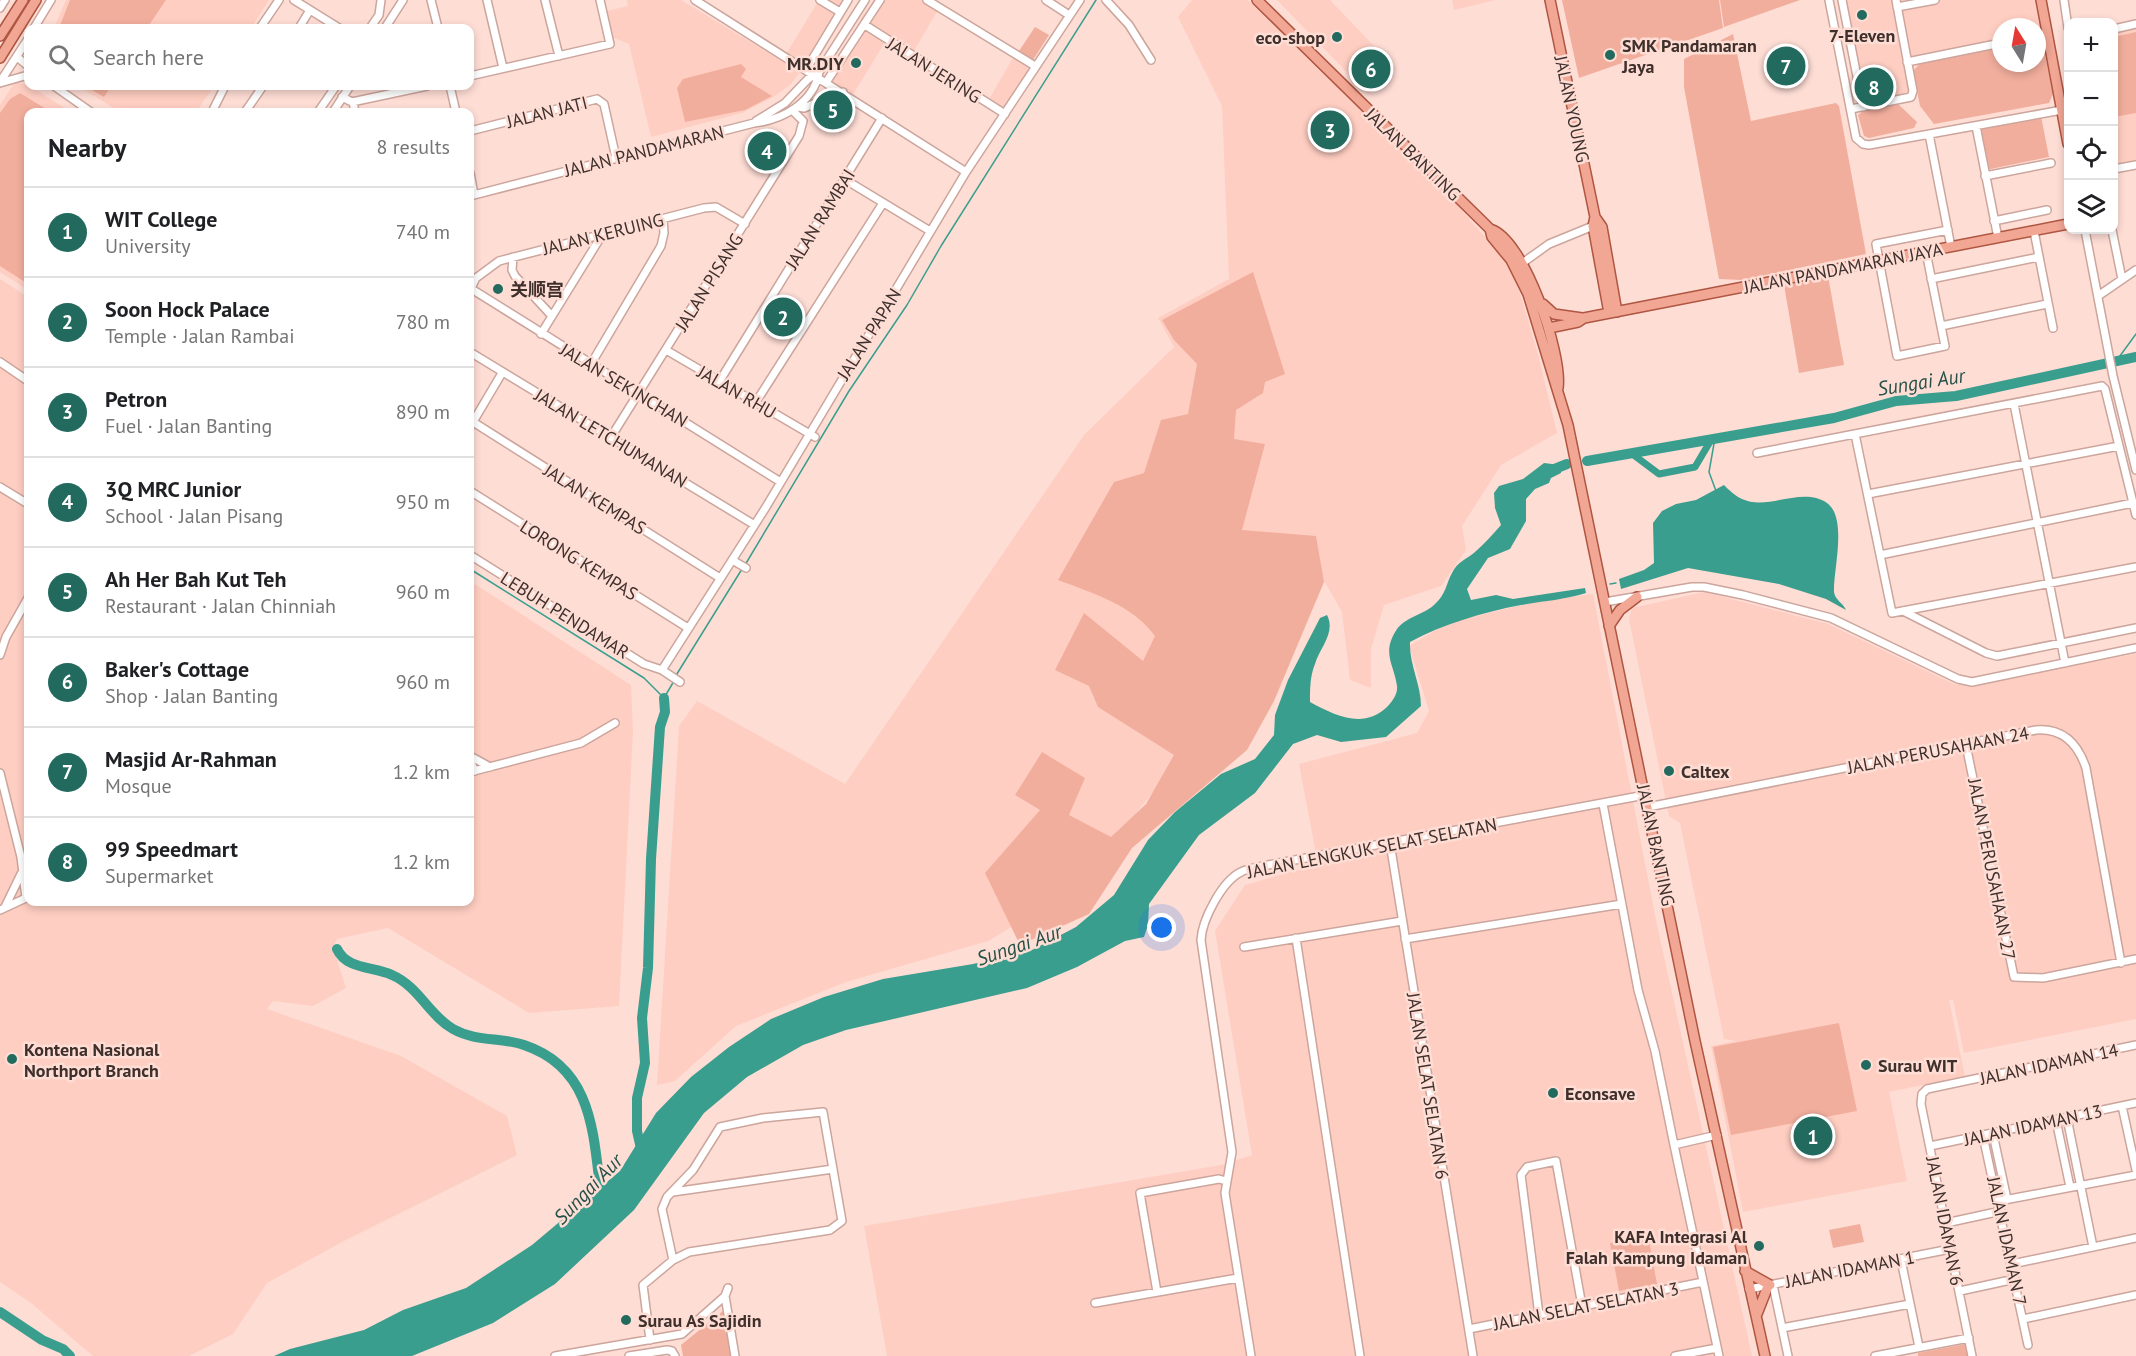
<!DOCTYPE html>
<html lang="en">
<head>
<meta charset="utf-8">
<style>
	:root { --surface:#fff; --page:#f6f6f6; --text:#202124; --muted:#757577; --line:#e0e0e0; --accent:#22695e }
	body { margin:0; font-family:"PT Sans","Noto Sans SC",sans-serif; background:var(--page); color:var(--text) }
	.controls { position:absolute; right:18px; top:18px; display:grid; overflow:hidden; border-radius:12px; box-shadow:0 3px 9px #0003 }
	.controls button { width:54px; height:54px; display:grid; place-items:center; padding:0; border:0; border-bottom:2px solid var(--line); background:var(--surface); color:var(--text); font:30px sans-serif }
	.compass { position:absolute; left:1992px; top:18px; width:54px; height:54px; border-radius:50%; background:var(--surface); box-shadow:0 3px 9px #0003; rotate:349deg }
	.you { position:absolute; left:1162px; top:928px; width:21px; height:21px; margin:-15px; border:4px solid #fff; border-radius:50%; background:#1a73e8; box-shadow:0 0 0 9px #1a73e833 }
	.badge { display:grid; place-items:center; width:39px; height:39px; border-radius:50%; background:var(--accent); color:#fff; font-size:20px; font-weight:700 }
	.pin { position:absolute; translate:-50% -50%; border:3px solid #fff; box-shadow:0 2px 6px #0006 }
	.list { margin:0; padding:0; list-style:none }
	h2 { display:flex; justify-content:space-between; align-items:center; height:78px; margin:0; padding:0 24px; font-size:26px }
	h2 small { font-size:20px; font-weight:400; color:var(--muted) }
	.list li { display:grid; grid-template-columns:39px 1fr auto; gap:18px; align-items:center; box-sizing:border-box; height:90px; padding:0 24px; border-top:2px solid var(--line) }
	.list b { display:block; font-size:22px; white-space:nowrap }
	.list p { margin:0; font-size:20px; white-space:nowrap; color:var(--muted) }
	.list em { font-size:20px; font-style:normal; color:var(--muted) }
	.icon { flex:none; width:33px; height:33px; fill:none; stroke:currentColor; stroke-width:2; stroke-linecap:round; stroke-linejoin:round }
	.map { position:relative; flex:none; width:2136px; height:1356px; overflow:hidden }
	.search { position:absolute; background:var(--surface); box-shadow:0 3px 9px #0003; left:24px; top:24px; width:450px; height:66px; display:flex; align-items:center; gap:15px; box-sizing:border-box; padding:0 21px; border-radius:12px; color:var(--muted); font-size:22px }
	.panel { position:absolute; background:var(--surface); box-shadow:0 3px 9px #0003; left:24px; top:108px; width:450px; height:798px; border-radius:12px }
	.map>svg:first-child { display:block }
	.built { fill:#ffcec2 }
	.green { fill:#f2ae9d }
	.water { fill:#3a9e8e }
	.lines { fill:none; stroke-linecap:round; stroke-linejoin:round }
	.stream { stroke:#3a9e8e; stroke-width:1.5 }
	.canal { stroke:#3a9e8e; stroke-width:7 }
	.river { stroke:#3a9e8e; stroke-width:10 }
	.minor-casing { stroke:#cca59c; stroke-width:10 }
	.major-casing { stroke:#ae5641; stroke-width:12 }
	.minor { stroke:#fff; stroke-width:7 }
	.major { stroke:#f2a694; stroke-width:9 }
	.poi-dot { fill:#22695e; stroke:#feddd5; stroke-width:2 }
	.labels { text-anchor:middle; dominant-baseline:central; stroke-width:5; stroke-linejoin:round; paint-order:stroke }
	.poi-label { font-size:18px; font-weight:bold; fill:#3f302c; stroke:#feddd5; text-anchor:start }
	.street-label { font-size:18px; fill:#3f302c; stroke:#feddd5 }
	.water-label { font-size:20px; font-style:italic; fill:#245048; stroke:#feddd5 }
</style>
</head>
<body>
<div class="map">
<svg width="2136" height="1356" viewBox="0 0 2136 1356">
	<rect width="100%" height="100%" fill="#feddd5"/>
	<path class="built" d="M66,0h203l-18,28h-197z
		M627,0h54l119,72 -9,12 -16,12 -33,17 -91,24 -22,-93 -17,-7 -5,-26 21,-5z
		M819,0h27l-40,65 -20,-11z
		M874,0h48l16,10 -26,44 -25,-15 -35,57 -21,-14 36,-58 -7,-4z
		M1192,0h56l209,205 45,51 17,34 19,64 19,79 -56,32 -39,61 4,24 -25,36 -57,19 -13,44v39l-21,-8 -8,-68 -39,-68 -120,210 -107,135 -88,52 -142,41 -110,44 -61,55 -18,4 22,-359 18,-25 148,83 239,-349 90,-88 -16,-29 71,-39 -7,-173 -44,-89z
		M1277,0h53l66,69 -28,25z
		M1452,0h43l-41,10z
		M1851,0h185l6,32 -5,1v-6h-36v13l-96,19 4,36 -44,9 -20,-103z
		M2136,28v132l-22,4v-131z
		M1014,56l17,11 -27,44 -16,-10z
		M15,82l15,4 41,26h-43v178l-28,-18v-167z
		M78,86h136l-18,26h-76z
		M834,96l21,13 -15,25 -24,-15 13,-21z
		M0,279l28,18v605h442v-321l161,104 2,46 -14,275 -90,7 -141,-85 -51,11 -4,8 13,41 -33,18 -40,-5 -6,8 134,47 106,60 10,39 -175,87 -75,41 -34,51 -44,22h-96l-62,-53 -31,-21z
		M1704,592l124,32 128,61 180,-31v365l-172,34 -11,-53h-4l16,76 -76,16 18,89 -164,31 -32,-166 25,-5 -12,-2 -44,-216 -11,-7 -40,-197 3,-11z
		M1593,594l63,326 96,436h-865l-23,-130 357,-61 31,-10 -37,-224 30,-46 73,-21 -19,-100 118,-31 12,-22 -20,-65 40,-24 82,-19z"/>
	<path class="green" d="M70,0h96l-19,28h-88z
		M1562,0h157l4,28 -144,50z
		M1720,0h80l-76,27z
		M1035,27l14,8 -16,25 -14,-9z
		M2136,32v81l-22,4v-80z
		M1733,34l18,87 85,-18 3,3 27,148 -125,26 -22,-1 -35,-192v-28z
		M2042,40l11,54 -4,9 -115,21 -14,-18 -7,-35 8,-9 80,-15v16h36v-22z
		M741,64l5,5 -5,8 31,19 -27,14 -60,12 -8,-34 6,-9z
		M85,86h26l-7,11z
		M20,93l31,19h-23v172l-28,-18v-153l10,-14z
		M1897,103l20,19 -3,6 -45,10 -5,-2 -6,-21 5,-4z
		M2041,116l8,41 -63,13 -8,-42z
		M1253,272l32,102 -20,8 -2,11 -27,17 -2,29 31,5 -23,86 74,6 8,46 -50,119 -27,49 -115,98 -43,66 -69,31 -35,-72 55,-63 -25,-15 27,-43 43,26 -16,37 42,22 35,-33 28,-49 -76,-48 -9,-21 -34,-16 29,-57 59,48 12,-25c-22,-31 -63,-43 -97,-56l56,-98 30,-9 17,-53 27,-6 9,-50 -23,-24 -12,-20z
		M1828,276l16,89 -45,8 -15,-88z
		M1839,1023l18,88 -126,24 -18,-88z
		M1860,1224l4,18 -31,6 -4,-18z
		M1648,1235l9,49 -38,7 -9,-48z
		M724,1310l7,46h-48l-2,-11z
		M1966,1344l3,12h-51v-3z"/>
	<path class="water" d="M1544,463l16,2 1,8 -10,5 -2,5 -14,6 -9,10v22l-16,28 -22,9 -21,31 4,11 25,-5 17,4 72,-11 1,5c-22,7 -43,8 -65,12 -37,7 -78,19 -111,37 -1,22 11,42 11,64l-35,31 -45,5 -24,-7 -24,9 -38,49 -56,42 -50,69 -1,21 -4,12 -19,4 -48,26 -50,21 -181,42 -43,15 -56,32 -43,36 -70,97 -79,74 -62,39 -81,33h-138l16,-7 74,-19 39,-20 63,-22 66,-43 88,-74 36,-58 35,-36 38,-30 42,-28 53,-22 59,-18 90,-15 59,-14 44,-23 38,-32 34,-55 27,-28 46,-38 34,-15 19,-24 1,-20 13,-35 32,-62 7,-3c9,18 -7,32 -12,49 -5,12 -5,25 -5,38 26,14 54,28 78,4 5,-5 10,-13 9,-20 -3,-22 -16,-33 0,-57 10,-13 27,-14 38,-25 11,-10 11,-20 17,-31 5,-11 15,-14 23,-21 9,-8 18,-18 26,-27l-6,-17 -1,-15 5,-7 24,-7z
		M1724,485c5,5 11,11 18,14 26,12 60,-13 85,4 21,15 6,68 7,89 1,8 9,11 12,18l-20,-11 -47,-15 -91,-16 -67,21 -2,-10 25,-9 10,-7 -1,-40 9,-12 14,-7 20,-4z"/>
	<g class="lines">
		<path class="stream" d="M2117,360l19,-26
			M1715,438l-6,34 7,19
			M745,565l104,-174 58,-86 34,-59 155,-246
			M470,569l174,109 20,20 10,-17
			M1610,584l6,-1
			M675,677l67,-108"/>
		<path class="canal" d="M1631,453l28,21 36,-7 16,-27"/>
		<path class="river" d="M1587,461l247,-43 62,-17 60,-5 180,-39
			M1547,472l20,-8
			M337,949c10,21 36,17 55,26 26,11 38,41 61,54 23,13 48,8 71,16 72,24 69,94 78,157
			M642,1153l-5,-22v-33l8,-35 -3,-45 6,-50 3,-109 9,-132 5,-15 -1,-14
			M0,1312l42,28 21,9 7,7"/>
		<defs>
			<path id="minor" d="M294,0l45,28
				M431,0l7,28
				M487,0l16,68
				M545,0l14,56
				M695,0l271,172
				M820,0l20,12
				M927,0l108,66
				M1046,0l23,15
				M1106,0l23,25 22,35
				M1829,0l27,138 7,6 6,1 193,-35
				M1842,0l21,107
				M2064,0l4,28
				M1897,7l38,-7
				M0,8l5,-8
				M865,25l140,89
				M34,28l17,-28
				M260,28l19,-28
				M299,28l11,-18
				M370,28l9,-13 2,-15
				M385,28l18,-28
				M2114,29l22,-5
				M2037,36l10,-2
				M17,57l11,9
				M1907,62l94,-19
				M807,68l41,-68
				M470,76l140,-32 -10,-44
				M827,81l53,-81
				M0,82l28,-43
				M0,83l28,-8
				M54,86l37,26
				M450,86l6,26
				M342,97l10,5 75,-16
				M353,102l2,10
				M798,107l6,1 39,-16
				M1851,109l60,-12 2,-6 -17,-91
				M212,112l13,-26
				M245,112l18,-26
				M318,112l18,-26
				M333,112l17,-26
				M756,121l29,-18 23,-24 9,-6
				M1976,126l22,112
				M470,131l127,-32 7,5 12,54
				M1929,134l22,113
				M2114,169l22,-4
				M470,173l4,22
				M1985,176l66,-13
				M844,179l86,52
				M470,196l284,-73c28,-3 60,-20 65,-51l46,-72
				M1994,221l53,-11
				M2085,230l28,146 23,94
				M2112,230l10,49
				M2034,231l19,97
				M1926,252l19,94 -48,10 -21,-112 72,-14
				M513,257l-1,13 3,6 36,39
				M1521,264l28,-20 44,-18
				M1931,279l108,-22
				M470,288l309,193
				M470,290l6,-12 23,-17 205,-53 12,-1 29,17
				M2098,296l38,-26
				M1941,326l106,-22
				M541,334l61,-99
				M666,350l149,87
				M470,352l283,172
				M0,362l28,19
				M591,364l70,-118 3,-13 -1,-14
				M719,382l163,-264
				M756,402l127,-199
				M2014,404l51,259
				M470,420l250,158
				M470,427l32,-54
				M1855,434l37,179 244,-46
				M611,437l188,-301 4,-15 -11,-11
				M1757,453l345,-67 3,3 31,126
				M0,487l28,17
				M470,491l218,137
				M1868,494l251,-48
				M470,555l174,109 18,6 18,12
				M1880,555l253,-52
				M732,560l14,8
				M1605,602l87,-15h12l39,8 88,23 127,61 14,3 164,-34
				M1903,611l83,42 11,3 139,-28
				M0,655l6,-18 22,-39
				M662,670l104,-163 200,-335 114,-172
				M1966,745l48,232 29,1 93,-19
				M470,756l20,11
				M470,761l5,10
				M470,772l111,-29 34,-20
				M0,773l21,84 5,41
				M1603,804l35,186 17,61 19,94
				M1648,807l388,-77c27,-2 42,14 50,38l35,195
				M1390,843l83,513
				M22,859l6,15
				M5,907l16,-33
				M0,910l28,-13
				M1296,938l64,418
				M1405,939l217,-35
				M1244,947l158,-26
				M2122,1106l14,64
				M2067,1118l26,129
				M2056,1120l14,67
				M1993,1134l14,65
				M1717,1135l-43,10 45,211
				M1983,1136l45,209
				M1930,1146l206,-43
				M673,1192l160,-23
				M1999,1201l137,-26
				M1946,1223l55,-12
				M1901,1260l18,87
				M2012,1264l124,-26
				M1773,1285l15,71
				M1749,1289l201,-40
				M1960,1291l55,-12
				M1157,1292l-17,-99 79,-14 7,2
				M725,1296l10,60
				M1095,1303l143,-25
				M1539,1315l-18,-140 6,-8 29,-6 26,145
				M2023,1319l113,-24
				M1782,1328l128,-24
				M1469,1329l234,-47
				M650,1340l-7,-55 30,-25 16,-8 141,-22 12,-9 -19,-109 -60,6 -43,9 -27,43 -26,27 -5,12 11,51
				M555,1356l127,-22 43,-38 3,-8
				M629,1356l38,-6 5,1 3,5
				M1251,1356l-26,-163 7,-41 -31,-212c1,-20 21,-59 40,-68 7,-4 19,-5 27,-7l377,-70
				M1675,1356l42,-8
				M1875,1356l94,-18
				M1972,1356l-51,-252 1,-10 5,-5 209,-44"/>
			<path id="major" d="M1257,0l233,229c34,9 73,126 68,159
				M1550,0l45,217 -2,9 16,87
				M2041,0l27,144
				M0,36l23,-36
				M0,58l36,-58
				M1595,217l7,10 15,85
				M1490,229l2,8 19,23 17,34 40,131 127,616 70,315
				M1543,304l11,10 28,4
				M1549,328l29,-6 6,-4 484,-94
				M1609,626l11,-16 17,-13
				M1745,1271l25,14
				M1757,1314l11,-28"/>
		</defs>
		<use href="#minor" class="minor-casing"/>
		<use href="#major" class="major-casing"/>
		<use href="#minor" class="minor"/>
		<use href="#major" class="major"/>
	</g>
	<g class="poi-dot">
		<circle cx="1862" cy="15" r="6"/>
		<circle cx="1337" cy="37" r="6"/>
		<circle cx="1610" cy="55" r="6"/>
		<circle cx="856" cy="63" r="6"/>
		<circle cx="498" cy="289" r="6"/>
		<circle cx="1669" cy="771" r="6"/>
		<circle cx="12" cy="1059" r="6"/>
		<circle cx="1866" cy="1065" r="6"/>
		<circle cx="1553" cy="1093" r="6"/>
		<circle cx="1759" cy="1246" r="6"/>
		<circle cx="626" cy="1320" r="6"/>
	</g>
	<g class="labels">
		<g class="poi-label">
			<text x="1862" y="35" text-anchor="middle">7-Eleven</text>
			<text x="1325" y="37" text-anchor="end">eco-shop</text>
			<text x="1622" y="45">SMK Pandamaran<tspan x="1622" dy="21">Jaya</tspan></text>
			<text x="844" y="63" text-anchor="end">MR.DIY</text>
			<text x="510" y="289">关顺宫</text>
			<text x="1681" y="771">Caltex</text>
			<text x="24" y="1049">Kontena Nasional<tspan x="24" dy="21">Northport Branch</tspan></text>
			<text x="1878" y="1065">Surau WIT</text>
			<text x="1565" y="1093">Econsave</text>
			<text x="1747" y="1236" text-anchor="end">KAFA Integrasi Al<tspan x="1747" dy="21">Falah Kampung Idaman</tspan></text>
			<text x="638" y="1320">Surau As Sajidin</text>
		</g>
		<g class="street-label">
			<text transform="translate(934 70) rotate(32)">JALAN JERING</text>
			<text transform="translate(1572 109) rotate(78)">JALAN YOUNG</text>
			<text transform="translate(547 112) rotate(-14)">JALAN JATI</text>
			<text transform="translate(644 151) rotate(-14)">JALAN PANDAMARAN</text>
			<text transform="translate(1413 154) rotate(44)">JALAN BANTING</text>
			<text transform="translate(820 219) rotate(-58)">JALAN RAMBAI</text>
			<text transform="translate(603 234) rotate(-14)">JALAN KERUING</text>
			<text transform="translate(1843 268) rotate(-11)">JALAN PANDAMARAN JAYA</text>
			<text transform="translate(709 282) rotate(-58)">JALAN PISANG</text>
			<text transform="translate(869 334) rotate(-58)">JALAN PAPAN</text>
			<text transform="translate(624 385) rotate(31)">JALAN SEKINCHAN</text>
			<text transform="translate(737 392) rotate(30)">JALAN RHU</text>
			<text transform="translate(611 438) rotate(31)">JALAN LETCHUMANAN</text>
			<text transform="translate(595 499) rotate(32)">JALAN KEMPAS</text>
			<text transform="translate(579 560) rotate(32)">LORONG KEMPAS</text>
			<text transform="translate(565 615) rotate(32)">LEBUH PENDAMAR</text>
			<text transform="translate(1938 750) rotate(-11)">JALAN PERUSAHAAN 24</text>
			<text transform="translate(1656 845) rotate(78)">JALAN BANTING</text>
			<text transform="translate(1372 848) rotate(-11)">JALAN LENGKUK SELAT SELATAN</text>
			<text transform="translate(1992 869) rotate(79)">JALAN PERUSAHAAN 27</text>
			<text transform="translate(2049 1064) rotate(-12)">JALAN IDAMAN 14</text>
			<text transform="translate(1428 1086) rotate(81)">JALAN SELAT SELATAN 6</text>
			<text transform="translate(2033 1125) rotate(-12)">JALAN IDAMAN 13</text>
			<text transform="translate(1945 1221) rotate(79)">JALAN IDAMAN 6</text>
			<text transform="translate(2007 1241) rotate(78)">JALAN IDAMAN 7</text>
			<text transform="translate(1850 1269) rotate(-11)">JALAN IDAMAN 1</text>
			<text transform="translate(1586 1306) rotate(-11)">JALAN SELAT SELATAN 3</text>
		</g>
		<g class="water-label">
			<text transform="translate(1921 382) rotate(-9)">Sungai Aur</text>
			<text transform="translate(1019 945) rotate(-19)">Sungai Aur</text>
			<text transform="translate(588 1189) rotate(-46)">Sungai Aur</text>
		</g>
	</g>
</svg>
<div class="controls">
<button>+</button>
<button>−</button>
<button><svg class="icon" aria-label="locate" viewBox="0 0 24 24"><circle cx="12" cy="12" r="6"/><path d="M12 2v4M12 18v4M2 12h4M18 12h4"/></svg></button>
<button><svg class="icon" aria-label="layers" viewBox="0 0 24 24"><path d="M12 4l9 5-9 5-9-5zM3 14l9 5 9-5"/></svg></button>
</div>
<svg class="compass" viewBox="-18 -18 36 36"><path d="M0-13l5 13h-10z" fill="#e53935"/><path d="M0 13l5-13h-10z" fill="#757577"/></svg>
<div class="you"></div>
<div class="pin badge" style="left:1813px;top:1136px">1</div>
<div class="pin badge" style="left:783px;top:317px">2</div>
<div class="pin badge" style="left:1330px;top:130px">3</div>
<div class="pin badge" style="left:767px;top:151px">4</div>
<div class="pin badge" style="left:833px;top:110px">5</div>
<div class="pin badge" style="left:1371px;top:69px">6</div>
<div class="pin badge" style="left:1786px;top:66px">7</div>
<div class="pin badge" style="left:1874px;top:87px">8</div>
<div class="search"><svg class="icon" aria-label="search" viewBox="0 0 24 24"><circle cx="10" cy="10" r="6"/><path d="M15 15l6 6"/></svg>Search here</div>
<section class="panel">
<h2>Nearby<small>8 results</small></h2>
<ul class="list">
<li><span class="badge">1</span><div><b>WIT College</b><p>University</p></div><em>740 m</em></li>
<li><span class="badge">2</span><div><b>Soon Hock Palace</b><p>Temple · Jalan Rambai</p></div><em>780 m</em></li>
<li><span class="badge">3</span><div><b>Petron</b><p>Fuel · Jalan Banting</p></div><em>890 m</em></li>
<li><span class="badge">4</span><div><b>3Q MRC Junior</b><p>School · Jalan Pisang</p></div><em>950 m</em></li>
<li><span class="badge">5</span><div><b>Ah Her Bah Kut Teh</b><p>Restaurant · Jalan Chinniah</p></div><em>960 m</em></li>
<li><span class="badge">6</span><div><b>Baker's Cottage</b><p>Shop · Jalan Banting</p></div><em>960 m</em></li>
<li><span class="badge">7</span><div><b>Masjid Ar-Rahman</b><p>Mosque</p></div><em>1.2 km</em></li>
<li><span class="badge">8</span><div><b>99 Speedmart</b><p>Supermarket</p></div><em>1.2 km</em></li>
</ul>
</section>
</div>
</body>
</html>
